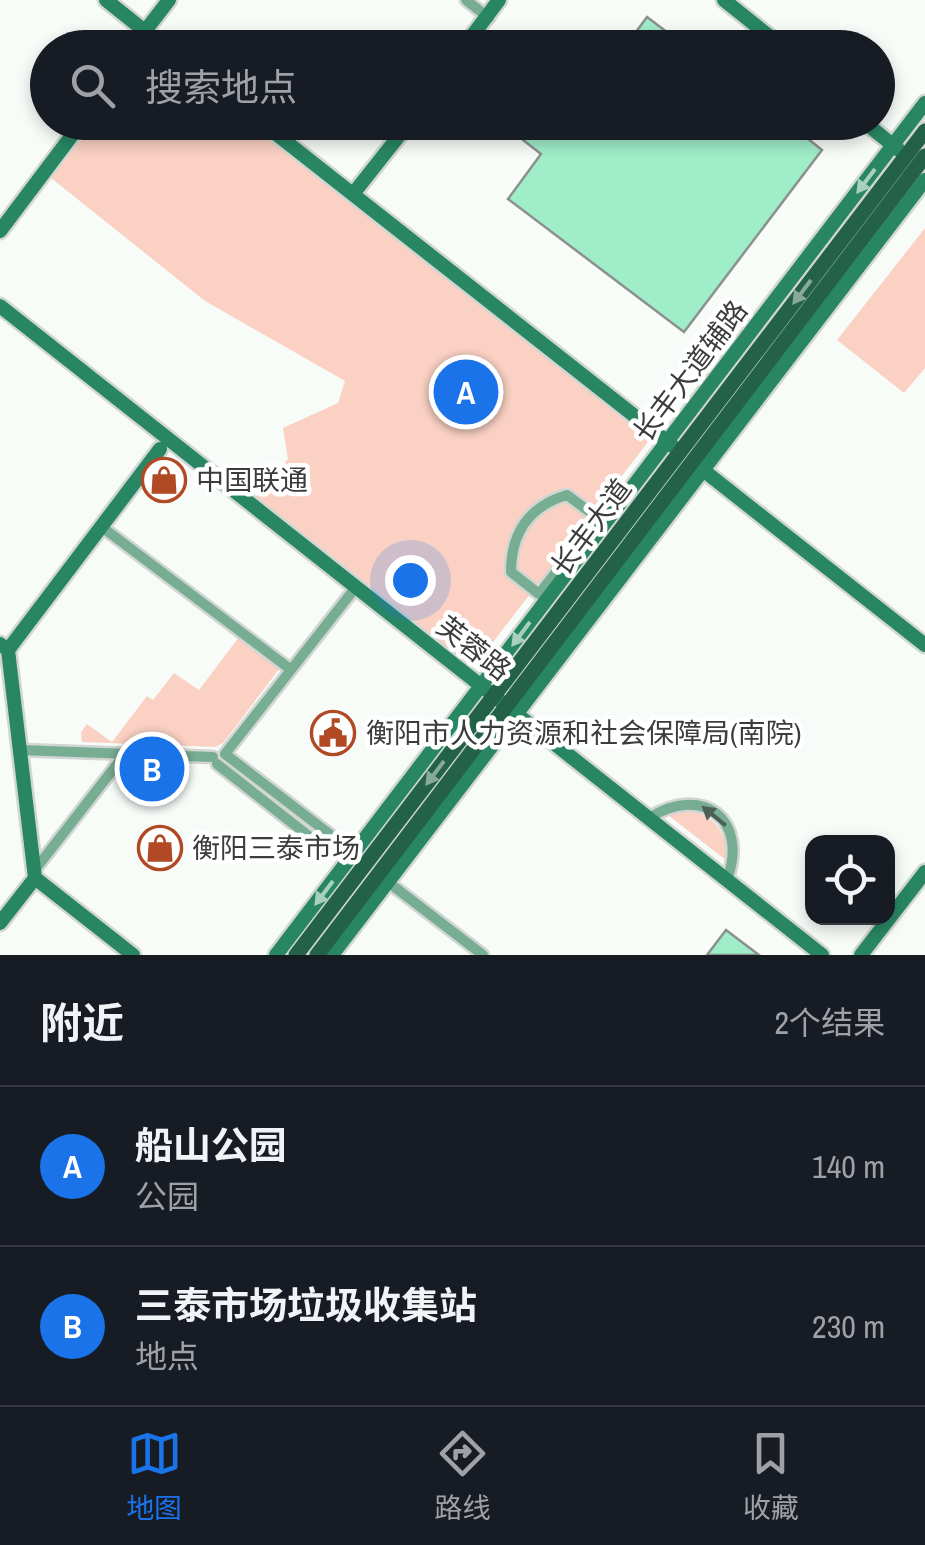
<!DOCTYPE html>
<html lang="zh">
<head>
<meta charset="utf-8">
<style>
	:root { --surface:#171b24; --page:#20242c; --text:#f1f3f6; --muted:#9ea1a6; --line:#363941; --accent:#1a73e8 }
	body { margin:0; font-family:"Archivo Narrow","Noto Sans SC",sans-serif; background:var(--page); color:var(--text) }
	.controls { position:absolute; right:30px; bottom:30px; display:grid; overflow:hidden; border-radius:20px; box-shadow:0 5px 15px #0003 }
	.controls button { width:90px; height:90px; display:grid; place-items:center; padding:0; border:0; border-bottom:2px solid var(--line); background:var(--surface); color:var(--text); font:50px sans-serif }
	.you { position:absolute; left:410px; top:580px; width:35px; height:35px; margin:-25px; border:8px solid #fff; border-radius:50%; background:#1a73e8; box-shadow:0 0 0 15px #1a73e833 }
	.badge { display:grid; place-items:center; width:65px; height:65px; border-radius:50%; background:var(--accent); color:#fff; font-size:32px; font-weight:700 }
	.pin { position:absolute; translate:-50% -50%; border:5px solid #fff; box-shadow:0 2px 10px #0006 }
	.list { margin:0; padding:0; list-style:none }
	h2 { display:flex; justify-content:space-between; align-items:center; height:130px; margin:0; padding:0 40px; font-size:42px }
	h2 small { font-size:32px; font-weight:400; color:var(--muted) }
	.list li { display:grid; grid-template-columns:65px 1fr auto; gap:30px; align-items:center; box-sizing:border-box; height:160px; padding:0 40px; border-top:2px solid var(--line) }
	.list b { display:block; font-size:38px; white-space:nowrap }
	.list p { margin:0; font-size:32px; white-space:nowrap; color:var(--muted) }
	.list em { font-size:32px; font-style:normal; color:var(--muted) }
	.icon { flex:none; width:55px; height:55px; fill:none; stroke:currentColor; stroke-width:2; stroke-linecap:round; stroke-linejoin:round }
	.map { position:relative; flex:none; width:925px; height:955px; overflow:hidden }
	.search { position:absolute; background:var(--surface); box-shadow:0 5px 15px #0003; left:30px; right:30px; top:30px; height:110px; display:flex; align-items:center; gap:25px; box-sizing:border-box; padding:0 35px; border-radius:55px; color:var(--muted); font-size:38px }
	.sheet { height:450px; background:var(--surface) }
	nav { display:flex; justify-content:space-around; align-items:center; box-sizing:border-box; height:140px; border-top:2px solid var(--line); background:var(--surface); font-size:28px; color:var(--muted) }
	nav a { display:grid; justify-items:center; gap:5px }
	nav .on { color:var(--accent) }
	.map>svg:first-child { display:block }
	.green { fill:#fad1c3 }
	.building { fill:#9fedc9; stroke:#8c918e; stroke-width:2.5 }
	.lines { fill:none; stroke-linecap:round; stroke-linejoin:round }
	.street-casing { stroke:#d1d6d3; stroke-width:15 }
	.secondary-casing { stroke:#d1d6d3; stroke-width:19 }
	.primary-casing { stroke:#d1d6d3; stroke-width:20 }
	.street { stroke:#77ad93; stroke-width:10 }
	.secondary { stroke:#288662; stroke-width:14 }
	.primary { stroke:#236249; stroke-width:15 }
	.oneway { fill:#a9cfc0 }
	.oneway2 { fill:#86a99b }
	.oneway3 { fill:#4d5f56 }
	.labels { text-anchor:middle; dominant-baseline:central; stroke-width:9; stroke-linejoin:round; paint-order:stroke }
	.street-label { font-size:28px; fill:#3b3d3c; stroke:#fff }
	.poi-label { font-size:28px; fill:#3b3d3c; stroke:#fff; text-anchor:start }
</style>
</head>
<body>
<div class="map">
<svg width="925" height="955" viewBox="0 0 925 955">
	<rect width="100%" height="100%" fill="#f7fcf9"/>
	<path class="green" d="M94,123h154l398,313 2,6 -169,218 -12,3 -212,-165 33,-39 -5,-31 55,-25 7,-22 -140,-80 -154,-123z
		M925,228v140l-21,25 -67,-53z
		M239,637l41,31 -56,74 -8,5 -134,-5 -1,-10 6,-8 25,18 35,-46 6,4 21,-27 25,17z
		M688,810c27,4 40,24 39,51l-59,-46z"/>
	<path class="building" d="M647,17l41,31h-64z
		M536,122h251l35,28 -138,182 -176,-133 33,-45 -18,-14z
		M726,930l33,25h-52z"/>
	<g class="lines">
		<defs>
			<path id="street" d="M466,0l23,18
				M567,495l31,23 -59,76 -28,-22c0,-39 18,-66 56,-77z
				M102,527l188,142
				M20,750l193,7
				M217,764l107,84 8,-12 -107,-82 127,-162
				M649,818c54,-34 100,1 78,62
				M34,871l91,-117
				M388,882l95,73"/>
			<path id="secondary" d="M106,0l60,48
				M724,0l60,48
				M132,48l37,-48
				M463,48l36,-48
				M261,122l413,325
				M864,122l35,28
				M353,194l57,-72
				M0,231l82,-109
				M0,306l822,649
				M698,466l227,179
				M0,644l8,6 27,228 98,77
				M8,650l152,-201
				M0,923l35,-45
				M276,955l649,-852
				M332,955l593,-775
				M861,955l64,-83"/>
			<path id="primary" d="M296,955l629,-824
				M317,955l608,-799"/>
		</defs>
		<use href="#street" class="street-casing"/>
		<use href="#secondary" class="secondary-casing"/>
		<use href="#primary" class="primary-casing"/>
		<use href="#street" class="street"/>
		<use href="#secondary" class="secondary"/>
		<use href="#primary" class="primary"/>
	</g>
	<defs><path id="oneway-solid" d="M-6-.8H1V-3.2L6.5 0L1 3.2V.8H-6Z" transform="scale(2.5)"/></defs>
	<g class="oneway">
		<use href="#oneway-solid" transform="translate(866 181) rotate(127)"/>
		<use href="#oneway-solid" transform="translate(521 634) rotate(127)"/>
		<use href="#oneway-solid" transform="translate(324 893) rotate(127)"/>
	</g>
	<g class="oneway2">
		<use href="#oneway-solid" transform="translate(802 292) rotate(127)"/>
		<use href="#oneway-solid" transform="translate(435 773) rotate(127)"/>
	</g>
	<use class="oneway3" href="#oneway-solid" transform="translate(714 816) rotate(-141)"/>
	<defs>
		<symbol id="shop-ring" viewBox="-11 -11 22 22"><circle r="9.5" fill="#fff" stroke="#b14a24" stroke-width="1.5"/><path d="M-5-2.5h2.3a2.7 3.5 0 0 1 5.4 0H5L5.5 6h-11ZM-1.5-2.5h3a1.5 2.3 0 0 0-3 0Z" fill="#b14a24"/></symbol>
		<symbol id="civic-ring" viewBox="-11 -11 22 22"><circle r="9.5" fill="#fff" stroke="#b14a24" stroke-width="1.5"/><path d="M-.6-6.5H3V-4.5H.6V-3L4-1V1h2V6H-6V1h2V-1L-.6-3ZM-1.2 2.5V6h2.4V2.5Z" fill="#b14a24"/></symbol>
	</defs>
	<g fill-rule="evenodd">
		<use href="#shop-ring" x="139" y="455" width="50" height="50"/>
		<use href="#civic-ring" x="308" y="708" width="50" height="50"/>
		<use href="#shop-ring" x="135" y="823" width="50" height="50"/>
	</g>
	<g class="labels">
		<g class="street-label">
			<text transform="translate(690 371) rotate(-53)">长丰大道辅路</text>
			<text transform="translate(591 527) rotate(-53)">长丰大道</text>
			<text transform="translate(474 648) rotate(38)">芙蓉路</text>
		</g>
		<g class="poi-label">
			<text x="196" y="480">中国联通</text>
			<text x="366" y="733">衡阳市人力资源和社会保障局(南院)</text>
			<text x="192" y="848">衡阳三泰市场</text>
		</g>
	</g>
</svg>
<div class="controls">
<button><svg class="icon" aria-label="locate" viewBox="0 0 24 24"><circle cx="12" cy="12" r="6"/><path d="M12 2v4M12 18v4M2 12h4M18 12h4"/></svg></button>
</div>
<div class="you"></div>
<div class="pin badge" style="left:466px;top:392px">A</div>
<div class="pin badge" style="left:152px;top:769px">B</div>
<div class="search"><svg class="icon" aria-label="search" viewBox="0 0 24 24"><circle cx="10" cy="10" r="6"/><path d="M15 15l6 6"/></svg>搜索地点</div>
</div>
<section class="sheet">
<h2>附近<small>2个结果</small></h2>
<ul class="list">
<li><span class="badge">A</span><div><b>船山公园</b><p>公园</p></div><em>140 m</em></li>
<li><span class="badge">B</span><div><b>三泰市场垃圾收集站</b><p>地点</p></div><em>230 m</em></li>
</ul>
</section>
<nav>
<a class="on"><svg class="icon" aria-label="map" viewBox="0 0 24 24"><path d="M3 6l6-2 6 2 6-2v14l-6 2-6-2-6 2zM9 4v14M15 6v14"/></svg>地图</a>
<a><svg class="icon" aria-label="directions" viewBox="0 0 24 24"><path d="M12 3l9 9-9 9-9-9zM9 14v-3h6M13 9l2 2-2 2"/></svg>路线</a>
<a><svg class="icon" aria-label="saved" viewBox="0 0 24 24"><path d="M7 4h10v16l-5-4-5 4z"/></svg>收藏</a>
</nav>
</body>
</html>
